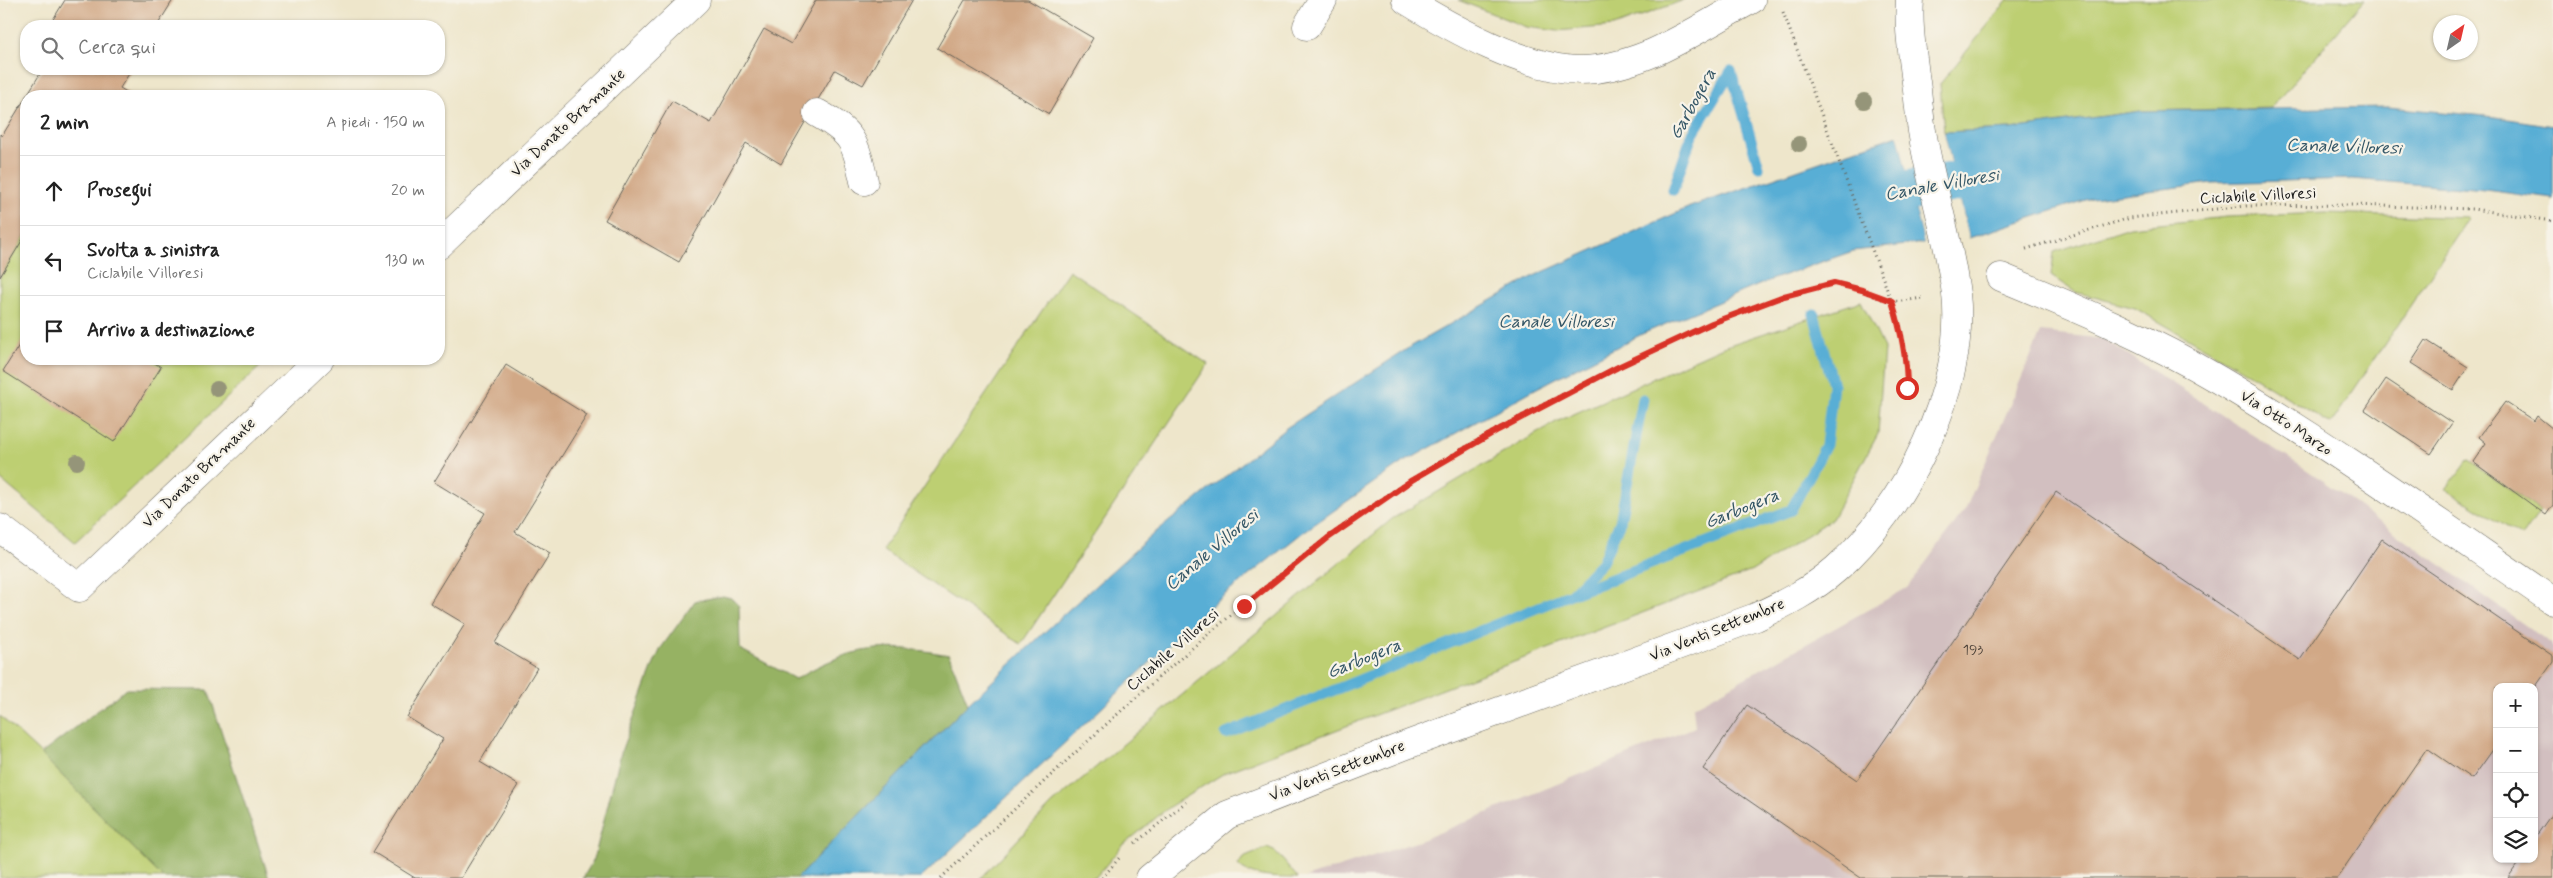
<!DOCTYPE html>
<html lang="it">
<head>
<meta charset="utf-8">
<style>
	:root { --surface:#fff; --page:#f6f6f6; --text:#222; --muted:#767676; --line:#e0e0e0 }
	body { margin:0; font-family:Mynerve,sans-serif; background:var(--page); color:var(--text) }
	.controls { position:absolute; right:15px; bottom:15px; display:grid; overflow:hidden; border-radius:10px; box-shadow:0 1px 4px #0004 }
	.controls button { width:45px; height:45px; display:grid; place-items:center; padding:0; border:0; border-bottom:1px solid var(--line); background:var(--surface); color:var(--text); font:25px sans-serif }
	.compass { position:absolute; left:2433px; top:15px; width:45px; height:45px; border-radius:50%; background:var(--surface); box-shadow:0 1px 4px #0004; rotate:34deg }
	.stop { position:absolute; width:15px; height:15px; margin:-11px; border:4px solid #d93025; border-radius:50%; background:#fff }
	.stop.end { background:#d93025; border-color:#fff; box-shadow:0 1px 5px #0008 }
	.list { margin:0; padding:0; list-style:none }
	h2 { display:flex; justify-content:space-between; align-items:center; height:65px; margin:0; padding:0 20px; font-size:21px }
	h2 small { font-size:16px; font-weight:400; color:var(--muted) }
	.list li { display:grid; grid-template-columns:32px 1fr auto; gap:15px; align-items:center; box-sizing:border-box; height:70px; padding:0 20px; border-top:1px solid var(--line) }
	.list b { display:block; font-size:19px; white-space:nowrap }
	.list p { margin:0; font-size:16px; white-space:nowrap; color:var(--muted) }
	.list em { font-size:16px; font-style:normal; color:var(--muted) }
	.icon { flex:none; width:28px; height:28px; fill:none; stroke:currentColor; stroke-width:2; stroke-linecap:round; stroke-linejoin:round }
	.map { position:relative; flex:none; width:2553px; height:878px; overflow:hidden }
	.search { position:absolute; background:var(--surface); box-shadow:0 1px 4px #0004; left:20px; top:20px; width:425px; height:55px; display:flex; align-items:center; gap:12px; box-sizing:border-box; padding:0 18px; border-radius:20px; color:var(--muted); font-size:19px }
	.panel { position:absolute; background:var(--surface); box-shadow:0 1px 4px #0004; left:20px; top:90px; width:425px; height:275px; border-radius:20px }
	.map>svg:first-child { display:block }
	.industrial { fill:#d2bfc0; fill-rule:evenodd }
	.green { fill:#bdcf72; stroke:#6c7647 }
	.forest { fill:#96b264; stroke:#596740 }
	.water { fill:#59aed5; stroke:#3a6578 }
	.pier { fill:#eee6cb }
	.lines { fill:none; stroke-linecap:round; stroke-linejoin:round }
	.stream { stroke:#59aed5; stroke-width:11 }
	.canal { stroke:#59aed5; stroke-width:40 }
	.building { fill:#d1a886 }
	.minor-casing { stroke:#666359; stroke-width:29 }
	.path { stroke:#666359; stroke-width:3; stroke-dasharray:1 4; stroke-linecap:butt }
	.minor { stroke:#fff; stroke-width:28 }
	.tree { fill:#959579 }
	.route { stroke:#d93025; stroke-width:6 }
	.labels { text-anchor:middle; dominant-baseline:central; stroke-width:4.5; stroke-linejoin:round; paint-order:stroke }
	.number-label { font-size:14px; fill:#493f36 }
	.street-label { font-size:16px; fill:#1c1c1c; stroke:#f7f3e8 }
	.water-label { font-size:18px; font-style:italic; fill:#345666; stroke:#f7f3e8 }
</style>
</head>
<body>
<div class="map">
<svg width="2553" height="878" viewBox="0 0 2553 878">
	<rect width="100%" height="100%" fill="#f7f3e8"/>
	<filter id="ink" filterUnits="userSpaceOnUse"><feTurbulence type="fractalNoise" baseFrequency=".02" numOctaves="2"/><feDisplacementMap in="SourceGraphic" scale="10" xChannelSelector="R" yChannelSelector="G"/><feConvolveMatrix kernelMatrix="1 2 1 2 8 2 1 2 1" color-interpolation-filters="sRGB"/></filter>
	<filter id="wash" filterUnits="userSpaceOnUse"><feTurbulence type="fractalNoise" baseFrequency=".0096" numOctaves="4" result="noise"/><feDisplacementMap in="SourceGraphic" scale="20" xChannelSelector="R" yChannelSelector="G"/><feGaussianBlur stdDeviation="1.12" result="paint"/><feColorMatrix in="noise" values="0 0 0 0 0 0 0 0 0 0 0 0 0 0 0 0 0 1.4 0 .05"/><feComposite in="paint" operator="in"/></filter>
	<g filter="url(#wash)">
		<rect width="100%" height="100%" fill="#eee6cb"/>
		<path class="industrial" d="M2041,332l63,7 206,133 243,173v233h-1248l114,-37 276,-114 -2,-20 214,-119 59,-80zM2497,687h37v172h-37z"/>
		<path class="green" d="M1458,0h226l-70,26 -57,5 -31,-4z
			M2008,0h356l-93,108 -130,3 -130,18 -67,3 -4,-48z
			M2326,213l143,5 -138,206 -93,-57 -103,-59 -60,-16 -24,-16 3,-24 76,-25 97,-10z
			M26,234v125h242l-193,183 -75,-63v-202z
			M1069,270l139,94 -187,280 -139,-94z
			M1861,301l23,47 -6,86 -46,85 -80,52 -526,201 -57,35 -47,39 -27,32h-114l71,-74 340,-285 164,-97 167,-75z
			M2468,460l72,51 -18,26 -76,-48z
			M0,716l41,38 122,124h-163z
			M1267,848l9,4 22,26c-18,0 -50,0 -60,-13l5,-7z"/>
		<path class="forest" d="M723,596l8,2 8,8 1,43 55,30c58,-34 89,-36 154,-24l19,49 -171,174h-214l11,-19 28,-110 31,-83 8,-18 34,-47z
			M126,689l82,1 61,188h-106l-122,-124z"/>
		<path class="water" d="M2388,107l108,10 57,9v73l-68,-9 -132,-11 -142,4 -119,15 -123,40 -25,-106 67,-3 130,-18z
			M1898,135l26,108 -71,8 -80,28 -131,55 -107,55 -136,76 -97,68 -95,76 -286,269h-124l171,-174 98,-92 86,-77 134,-107 124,-81 126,-72 154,-68z"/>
		<path class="pier" d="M1941,132h3l25,106h-2z
			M1901,134l25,108v1h-2l-26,-108z"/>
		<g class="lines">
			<path class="stream" d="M1731,71l28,96
				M1673,190l19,-55 39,-64
				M1575,593l216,-83 35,-65 7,-60 -19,-71
				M1226,734l345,-140 31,-32 18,-40 23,-123"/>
			<path class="canal" d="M1858,203l24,-8 128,-23"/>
		</g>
		<g id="blocks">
			<path class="building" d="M65,0h108l-16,26h-108z
				M816,0h96l-49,85 -28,-15 -54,94 -35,-21 -67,119 -74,-42 67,-119 39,22 53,-94 27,15z
				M965,0h63l65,38 -44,76 -112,-66z
				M43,69h89l-12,19 10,6 -1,2h-103v138l-26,43v-143l2,2z
				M26,334v25h122l13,8 -47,75 -111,-71z
				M2426,340l42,27 -15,23 -42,-27z
				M506,365l81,50 -72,117 35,21 -55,90 42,25 -57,94 38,23 -57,93h-46l-42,-26 70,-113 -36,-22 58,-93 -35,-21 55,-90 -51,-31z
				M2386,379l66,44 -21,31 -66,-44z
				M2505,402l29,19 3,-5 16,13v76l-7,10 -73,-53 13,-19 -7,-6z
				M2056,492l244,168 82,-121 171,117v6l-19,27v-2h-37v57l-25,35 -45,-31 -90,130h-476l-158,-109 44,-64 110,75z
				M2553,812v66h-45l13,-19h13v-20z"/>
		</g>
	</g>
	<g filter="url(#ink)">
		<use href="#blocks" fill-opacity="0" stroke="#666359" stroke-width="1"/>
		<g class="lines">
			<defs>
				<path id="minor" d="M1406,0c47,29 118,69 174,70 22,0 50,-8 70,-16 35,-15 67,-36 101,-54
					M1307,26l16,-26
					M817,113c36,20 38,28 47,68
					M439,245l257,-245
					M2001,277c75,31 149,62 218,103 115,68 224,146 334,221
					M0,528l79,60 241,-229
					M1150,878l77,-63 177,-69 352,-129c28,-13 56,-27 80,-48 69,-60 131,-182 120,-275 -7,-55 -25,-108 -34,-163 -3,-18 -4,-37 -7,-56 -3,-25 -7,-50 -5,-75"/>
			</defs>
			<use href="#minor" class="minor-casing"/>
			<path class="path" d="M1783,12l117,312 7,37 -2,38
				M2026,249l104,-31 116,-12 106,-1 121,4 80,12
				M1135,843l51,-41
				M941,878c125,-117 250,-236 386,-340 97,-73 208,-132 317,-183 51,-24 103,-49 159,-64 9,-2 19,-6 28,-7 22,-3 42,16 62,17 10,1 20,-2 30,-3
				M1102,878l19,-22"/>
			<use href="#minor" class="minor"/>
		</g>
		<g class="tree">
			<circle cx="1864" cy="101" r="8"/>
			<circle cx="1799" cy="144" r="8"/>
			<circle cx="217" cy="389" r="8"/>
			<circle cx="77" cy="462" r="8"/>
		</g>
	</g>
	<g class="lines" filter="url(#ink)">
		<path class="route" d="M1244,606l84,-68 84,-58 86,-50 120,-63 94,-44 72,-27 50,-13 28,7 30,11c9,29 15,56 15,87"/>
	</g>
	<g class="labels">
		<g class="number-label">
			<text x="1973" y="650">193</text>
		</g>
		<g class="street-label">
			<text transform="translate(568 123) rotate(-43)">Via Donato Bramante</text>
			<text transform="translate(2258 196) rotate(-3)">Ciclabile Villoresi</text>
			<text transform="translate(2286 423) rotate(33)">Via Otto Marzo</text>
			<text transform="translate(199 473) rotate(-44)">Via Donato Bramante</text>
			<text transform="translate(1717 630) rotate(-22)">Via Venti Settembre</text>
			<text transform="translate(1173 650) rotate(-41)">Ciclabile Villoresi</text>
			<text transform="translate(1337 771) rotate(-21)">Via Venti Settembre</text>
		</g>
		<g class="water-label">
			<text transform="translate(1693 104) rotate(-61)">Garbogera</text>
			<text transform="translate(2344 147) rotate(2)">Canale Villoresi</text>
			<text transform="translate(1942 185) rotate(-10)">Canale Villoresi</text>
			<text x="1556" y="322">Canale Villoresi</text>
			<text transform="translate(1742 509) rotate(-22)">Garbogera</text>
			<text transform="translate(1212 550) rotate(-40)">Canale Villoresi</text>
			<text transform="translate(1364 659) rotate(-22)">Garbogera</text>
		</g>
	</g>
</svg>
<div class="controls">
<button>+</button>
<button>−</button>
<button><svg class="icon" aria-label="locate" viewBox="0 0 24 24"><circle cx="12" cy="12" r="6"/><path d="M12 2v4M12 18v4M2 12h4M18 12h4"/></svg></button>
<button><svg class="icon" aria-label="layers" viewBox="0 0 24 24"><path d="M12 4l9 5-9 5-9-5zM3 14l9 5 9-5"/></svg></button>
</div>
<svg class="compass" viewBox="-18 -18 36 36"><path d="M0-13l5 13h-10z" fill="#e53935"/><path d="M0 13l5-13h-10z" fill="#767676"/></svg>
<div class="stop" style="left:1907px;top:388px"></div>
<div class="stop end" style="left:1244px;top:606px"></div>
<div class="search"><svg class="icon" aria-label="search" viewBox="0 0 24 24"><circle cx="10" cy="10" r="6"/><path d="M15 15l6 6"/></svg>Cerca qui</div>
<section class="panel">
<h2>2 min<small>A piedi · 150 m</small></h2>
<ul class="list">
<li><svg class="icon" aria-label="ahead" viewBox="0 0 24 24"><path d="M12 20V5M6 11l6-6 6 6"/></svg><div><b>Prosegui</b></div><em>20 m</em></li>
<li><svg class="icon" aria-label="left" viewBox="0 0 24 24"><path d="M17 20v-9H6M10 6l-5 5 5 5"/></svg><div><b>Svolta a sinistra</b><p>Ciclabile Villoresi</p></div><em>130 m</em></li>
<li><svg class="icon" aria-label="arrive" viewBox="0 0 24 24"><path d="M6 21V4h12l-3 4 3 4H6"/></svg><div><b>Arrivo a destinazione</b></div></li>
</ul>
</section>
</div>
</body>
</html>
